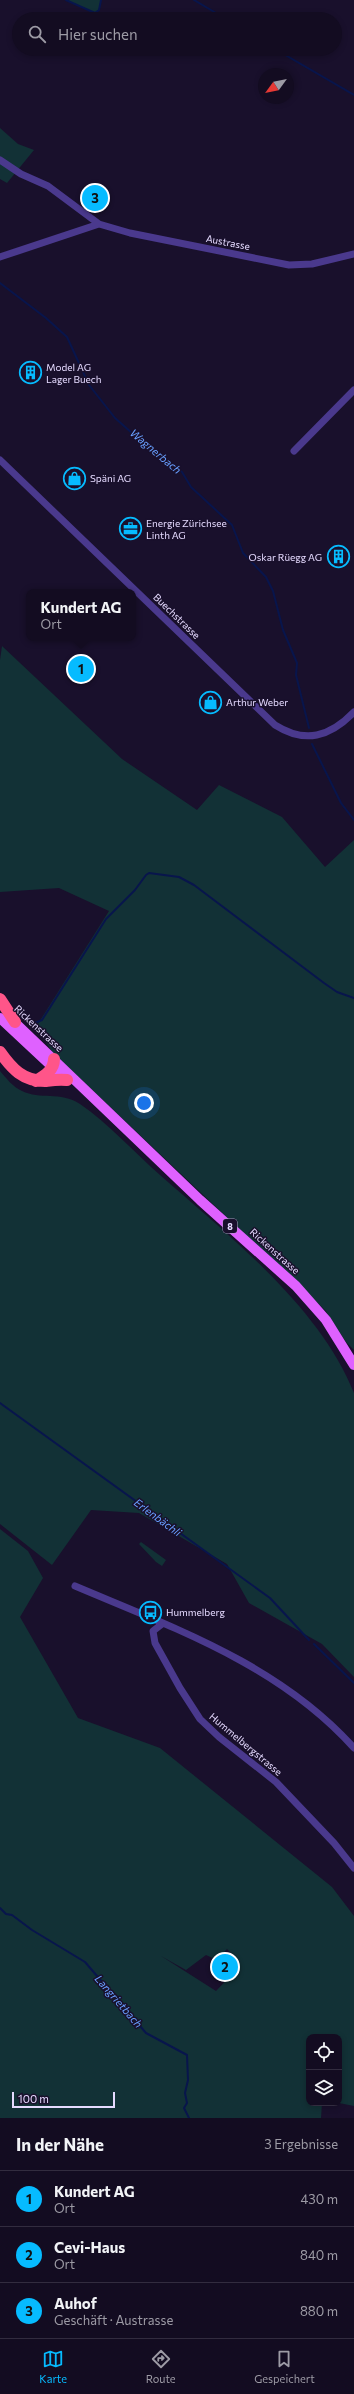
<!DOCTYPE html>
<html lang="de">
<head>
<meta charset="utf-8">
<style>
	:root { --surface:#130c21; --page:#1c152a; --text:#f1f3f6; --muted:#9d9ba5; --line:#322c3f; --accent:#06bbff }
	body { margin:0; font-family:Commissioner,sans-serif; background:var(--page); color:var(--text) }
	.controls { position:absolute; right:12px; bottom:12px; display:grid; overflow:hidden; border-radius:8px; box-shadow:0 2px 6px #0003 }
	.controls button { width:36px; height:36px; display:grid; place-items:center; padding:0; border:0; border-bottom:1px solid var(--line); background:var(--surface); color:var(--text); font:20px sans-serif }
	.compass { position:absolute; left:258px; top:68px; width:36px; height:36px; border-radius:50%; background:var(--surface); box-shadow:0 2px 6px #0003; rotate:237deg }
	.scale { position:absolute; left:12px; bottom:10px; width:103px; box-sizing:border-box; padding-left:4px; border:2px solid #e5daff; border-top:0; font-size:11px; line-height:14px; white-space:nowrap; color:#e5daff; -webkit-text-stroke:3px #19102c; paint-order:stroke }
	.you { position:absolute; left:144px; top:1103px; width:14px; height:14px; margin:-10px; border:3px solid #fff; border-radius:50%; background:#1a73e8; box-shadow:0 0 0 6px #1a73e833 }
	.badge { display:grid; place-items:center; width:26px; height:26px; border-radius:50%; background:var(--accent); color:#111; font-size:13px; font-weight:700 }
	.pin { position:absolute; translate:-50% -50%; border:2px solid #fff; box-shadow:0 1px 4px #0006 }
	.popup { position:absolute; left:26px; top:589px; width:110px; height:52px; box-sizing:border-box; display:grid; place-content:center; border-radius:8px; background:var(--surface); filter:drop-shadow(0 1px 3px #0005); font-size:13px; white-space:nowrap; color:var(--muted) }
	.popup b { font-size:15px; color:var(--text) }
	.popup::after { content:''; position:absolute; left:50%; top:100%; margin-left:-8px; border:8px solid transparent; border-top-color:var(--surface) }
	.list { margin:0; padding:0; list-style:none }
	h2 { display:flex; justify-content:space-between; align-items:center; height:52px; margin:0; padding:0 16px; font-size:17px }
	h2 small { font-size:13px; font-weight:400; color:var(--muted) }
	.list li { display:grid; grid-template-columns:26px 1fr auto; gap:12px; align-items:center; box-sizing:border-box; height:56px; padding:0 16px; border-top:1px solid var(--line) }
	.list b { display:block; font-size:15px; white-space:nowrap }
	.list p { margin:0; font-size:13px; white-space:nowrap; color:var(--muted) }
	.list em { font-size:13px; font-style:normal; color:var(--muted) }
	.icon { flex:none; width:22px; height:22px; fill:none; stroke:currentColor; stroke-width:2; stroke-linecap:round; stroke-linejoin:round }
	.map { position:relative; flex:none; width:354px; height:2118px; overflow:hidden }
	.search { position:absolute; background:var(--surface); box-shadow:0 2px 6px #0003; left:12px; right:12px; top:12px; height:44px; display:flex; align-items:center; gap:10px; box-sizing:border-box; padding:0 14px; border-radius:22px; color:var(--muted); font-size:15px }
	.sheet { height:220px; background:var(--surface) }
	nav { display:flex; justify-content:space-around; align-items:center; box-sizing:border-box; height:56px; border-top:1px solid var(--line); background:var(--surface); font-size:11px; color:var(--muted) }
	nav a { display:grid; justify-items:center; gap:2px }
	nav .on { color:var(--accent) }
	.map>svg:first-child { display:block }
	.green { fill:#123136; fill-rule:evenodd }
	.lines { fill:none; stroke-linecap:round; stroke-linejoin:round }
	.stream { stroke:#08154c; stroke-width:2 }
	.street { stroke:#4a398d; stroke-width:7 }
	.primary { stroke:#df61ff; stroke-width:10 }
	.highway { stroke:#ff5589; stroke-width:12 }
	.labels { text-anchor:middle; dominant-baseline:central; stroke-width:3; stroke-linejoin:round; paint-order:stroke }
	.shield { fill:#19102c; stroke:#a89dc0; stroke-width:1 }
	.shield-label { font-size:9px; font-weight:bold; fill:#e5daff }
	.street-label { font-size:10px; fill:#e5daff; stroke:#19102c }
	.poi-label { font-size:10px; fill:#e5daff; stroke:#19102c; text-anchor:start }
	.water-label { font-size:11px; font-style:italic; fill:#689fff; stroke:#19102c }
</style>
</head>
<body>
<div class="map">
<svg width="354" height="2118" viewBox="0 0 354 2118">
	<rect width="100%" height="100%" fill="#19102c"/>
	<path class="green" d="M66,0h35l-2,10 -4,3z
		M0,128l18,16 16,6 -27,33 -7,-4z
		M2,646l120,113 75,51 22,-25 63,32 43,50 29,-27v510l-8,-8 -21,-32 -272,-257 -17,-26 73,-116 -50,-23 -59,4v-232z
		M0,1071c6,7 13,16 22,20 18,9 38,0 58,13 29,20 54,48 80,71 68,60 160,132 194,218v284l-32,-33 -73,-41 -22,-39 -88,-51 -48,-3 -39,55 -52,-41z
		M0,1529l28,22 15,27 -23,39 58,101 82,30 172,139 22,29v190l-15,-3v-66h-30v66h13l-1,15h-321zM227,1949l11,11v8l-22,23 -55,-35 25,14 20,-15 11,5z
		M141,1542l25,18 -4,6 -6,-4 -17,-18z"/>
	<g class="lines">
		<path class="stream" d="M66,0l29,13 4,-3 2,-10
			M194,0l32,19
			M275,49l79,46
			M0,283l46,35 21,19 22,48 26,33 26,23 41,31 9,15 41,38 11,28 23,24 7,14 10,39 14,33 -1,12 13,53
			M312,744l29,59 13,17
			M35,1023l7,-3 64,-101 29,-29 11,-15 3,-2 30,4 15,8 130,98 13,9 17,6
			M0,1403l270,195 39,42
			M314,1644l40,39
			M0,1908l6,6 6,1 20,15 53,32 61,71 41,22 1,25 -3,13 2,10 -3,5 5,10"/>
		<path class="street" d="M0,160l21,14 27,12 51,38 31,9 159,32 23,-1 42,-10
			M0,257l99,-33
			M294,451l60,-61
			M0,460l275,265c30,19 55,12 79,-13
			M75,1586c99,42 205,79 279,162
			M162,1624l-9,7 2,12 25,45 20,31 19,18 57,45 58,61 20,25"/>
		<path class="primary" d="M9,1017l191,183 96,86 30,34 28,45
			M0,1018l58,54"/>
		<path class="highway" d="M0,999l15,23
			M0,1052c12,17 23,29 45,29 8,-1 14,-2 22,-1
			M36,1081c9,-5 18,-11 18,-22"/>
	</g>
	<defs>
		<symbol id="building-ring" viewBox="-11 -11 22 22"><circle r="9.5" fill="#19102c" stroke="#06bbff" stroke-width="1.5"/><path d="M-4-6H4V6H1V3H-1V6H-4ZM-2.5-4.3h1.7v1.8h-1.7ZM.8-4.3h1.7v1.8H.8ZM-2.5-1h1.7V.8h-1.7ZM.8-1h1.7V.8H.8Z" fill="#06bbff"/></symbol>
		<symbol id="shop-ring" viewBox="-11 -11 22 22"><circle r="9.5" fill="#19102c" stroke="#06bbff" stroke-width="1.5"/><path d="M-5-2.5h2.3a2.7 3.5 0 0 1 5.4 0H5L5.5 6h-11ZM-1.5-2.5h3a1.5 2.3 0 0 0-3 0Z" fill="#06bbff"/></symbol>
		<symbol id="office-ring" viewBox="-11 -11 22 22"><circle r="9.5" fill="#19102c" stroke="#06bbff" stroke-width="1.5"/><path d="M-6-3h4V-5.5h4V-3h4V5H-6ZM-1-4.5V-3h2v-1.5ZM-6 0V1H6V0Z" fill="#06bbff"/></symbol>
		<symbol id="bus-ring" viewBox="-11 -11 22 22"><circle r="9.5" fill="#19102c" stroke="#06bbff" stroke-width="1.5"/><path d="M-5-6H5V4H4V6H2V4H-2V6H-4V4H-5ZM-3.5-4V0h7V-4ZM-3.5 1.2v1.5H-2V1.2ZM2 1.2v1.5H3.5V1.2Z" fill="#06bbff"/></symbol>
	</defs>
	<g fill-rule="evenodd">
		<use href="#building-ring" x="18" y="360" width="25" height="25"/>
		<use href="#shop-ring" x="62" y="466" width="25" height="25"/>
		<use href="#office-ring" x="118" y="516" width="25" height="25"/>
		<use href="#building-ring" x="326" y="544" width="25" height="25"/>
		<use href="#shop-ring" x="198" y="690" width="25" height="25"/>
		<use href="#bus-ring" x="138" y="1600" width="25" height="25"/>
	</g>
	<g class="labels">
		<rect class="shield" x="223" y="1219" width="14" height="14" rx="3"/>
		<g class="shield-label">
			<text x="230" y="1226">8</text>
		</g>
		<g class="street-label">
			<text transform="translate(228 242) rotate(11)">Austrasse</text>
			<text transform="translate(177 616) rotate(44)">Buechstrasse</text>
			<text transform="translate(39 1028) rotate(43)">Rickenstrasse</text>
			<text transform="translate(275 1251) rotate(42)">Rickenstrasse</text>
			<text transform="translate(246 1744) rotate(40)">Hummelbergstrasse</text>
		</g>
		<g class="poi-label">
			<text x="46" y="367">Model AG<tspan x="46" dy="12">Lager Buech</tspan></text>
			<text x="90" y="478">Späni AG</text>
			<text x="146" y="523">Energie Zürichsee<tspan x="146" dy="12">Linth AG</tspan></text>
			<text x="322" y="557" text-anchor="end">Oskar Rüegg AG</text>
			<text x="226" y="702">Arthur Weber</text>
			<text x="166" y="1612">Hummelberg</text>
		</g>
		<g class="water-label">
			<text transform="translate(156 451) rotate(40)">Wagnerbach</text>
			<text transform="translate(158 1517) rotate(36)">Erlenbächli</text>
			<text transform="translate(119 2001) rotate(49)">Langrietbach</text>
		</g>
	</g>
</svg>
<div class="controls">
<button><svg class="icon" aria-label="locate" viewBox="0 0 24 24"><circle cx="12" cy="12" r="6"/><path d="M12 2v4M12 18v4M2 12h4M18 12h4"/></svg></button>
<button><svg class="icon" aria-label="layers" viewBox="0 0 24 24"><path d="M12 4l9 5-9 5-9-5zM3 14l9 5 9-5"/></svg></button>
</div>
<svg class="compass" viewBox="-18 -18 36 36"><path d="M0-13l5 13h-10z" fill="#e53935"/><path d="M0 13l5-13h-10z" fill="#9d9ba5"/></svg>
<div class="scale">100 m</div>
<div class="you"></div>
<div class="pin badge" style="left:81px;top:669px">1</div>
<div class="popup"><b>Kundert AG</b>Ort</div>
<div class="pin badge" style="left:225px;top:1967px">2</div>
<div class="pin badge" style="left:95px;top:198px">3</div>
<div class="search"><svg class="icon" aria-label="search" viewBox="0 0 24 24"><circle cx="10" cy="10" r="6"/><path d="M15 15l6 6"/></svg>Hier suchen</div>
</div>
<section class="sheet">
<h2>In der Nähe<small>3 Ergebnisse</small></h2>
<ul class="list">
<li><span class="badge">1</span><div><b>Kundert AG</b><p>Ort</p></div><em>430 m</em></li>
<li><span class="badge">2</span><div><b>Cevi-Haus</b><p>Ort</p></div><em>840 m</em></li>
<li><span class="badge">3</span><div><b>Auhof</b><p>Geschäft · Austrasse</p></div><em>880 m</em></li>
</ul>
</section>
<nav>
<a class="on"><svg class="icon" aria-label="map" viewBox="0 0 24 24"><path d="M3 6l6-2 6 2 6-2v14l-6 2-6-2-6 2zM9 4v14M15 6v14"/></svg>Karte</a>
<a><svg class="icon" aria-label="directions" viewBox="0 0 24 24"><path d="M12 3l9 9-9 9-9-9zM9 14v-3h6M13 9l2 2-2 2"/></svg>Route</a>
<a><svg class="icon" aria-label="saved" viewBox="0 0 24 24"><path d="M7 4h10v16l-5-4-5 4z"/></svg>Gespeichert</a>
</nav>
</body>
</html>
